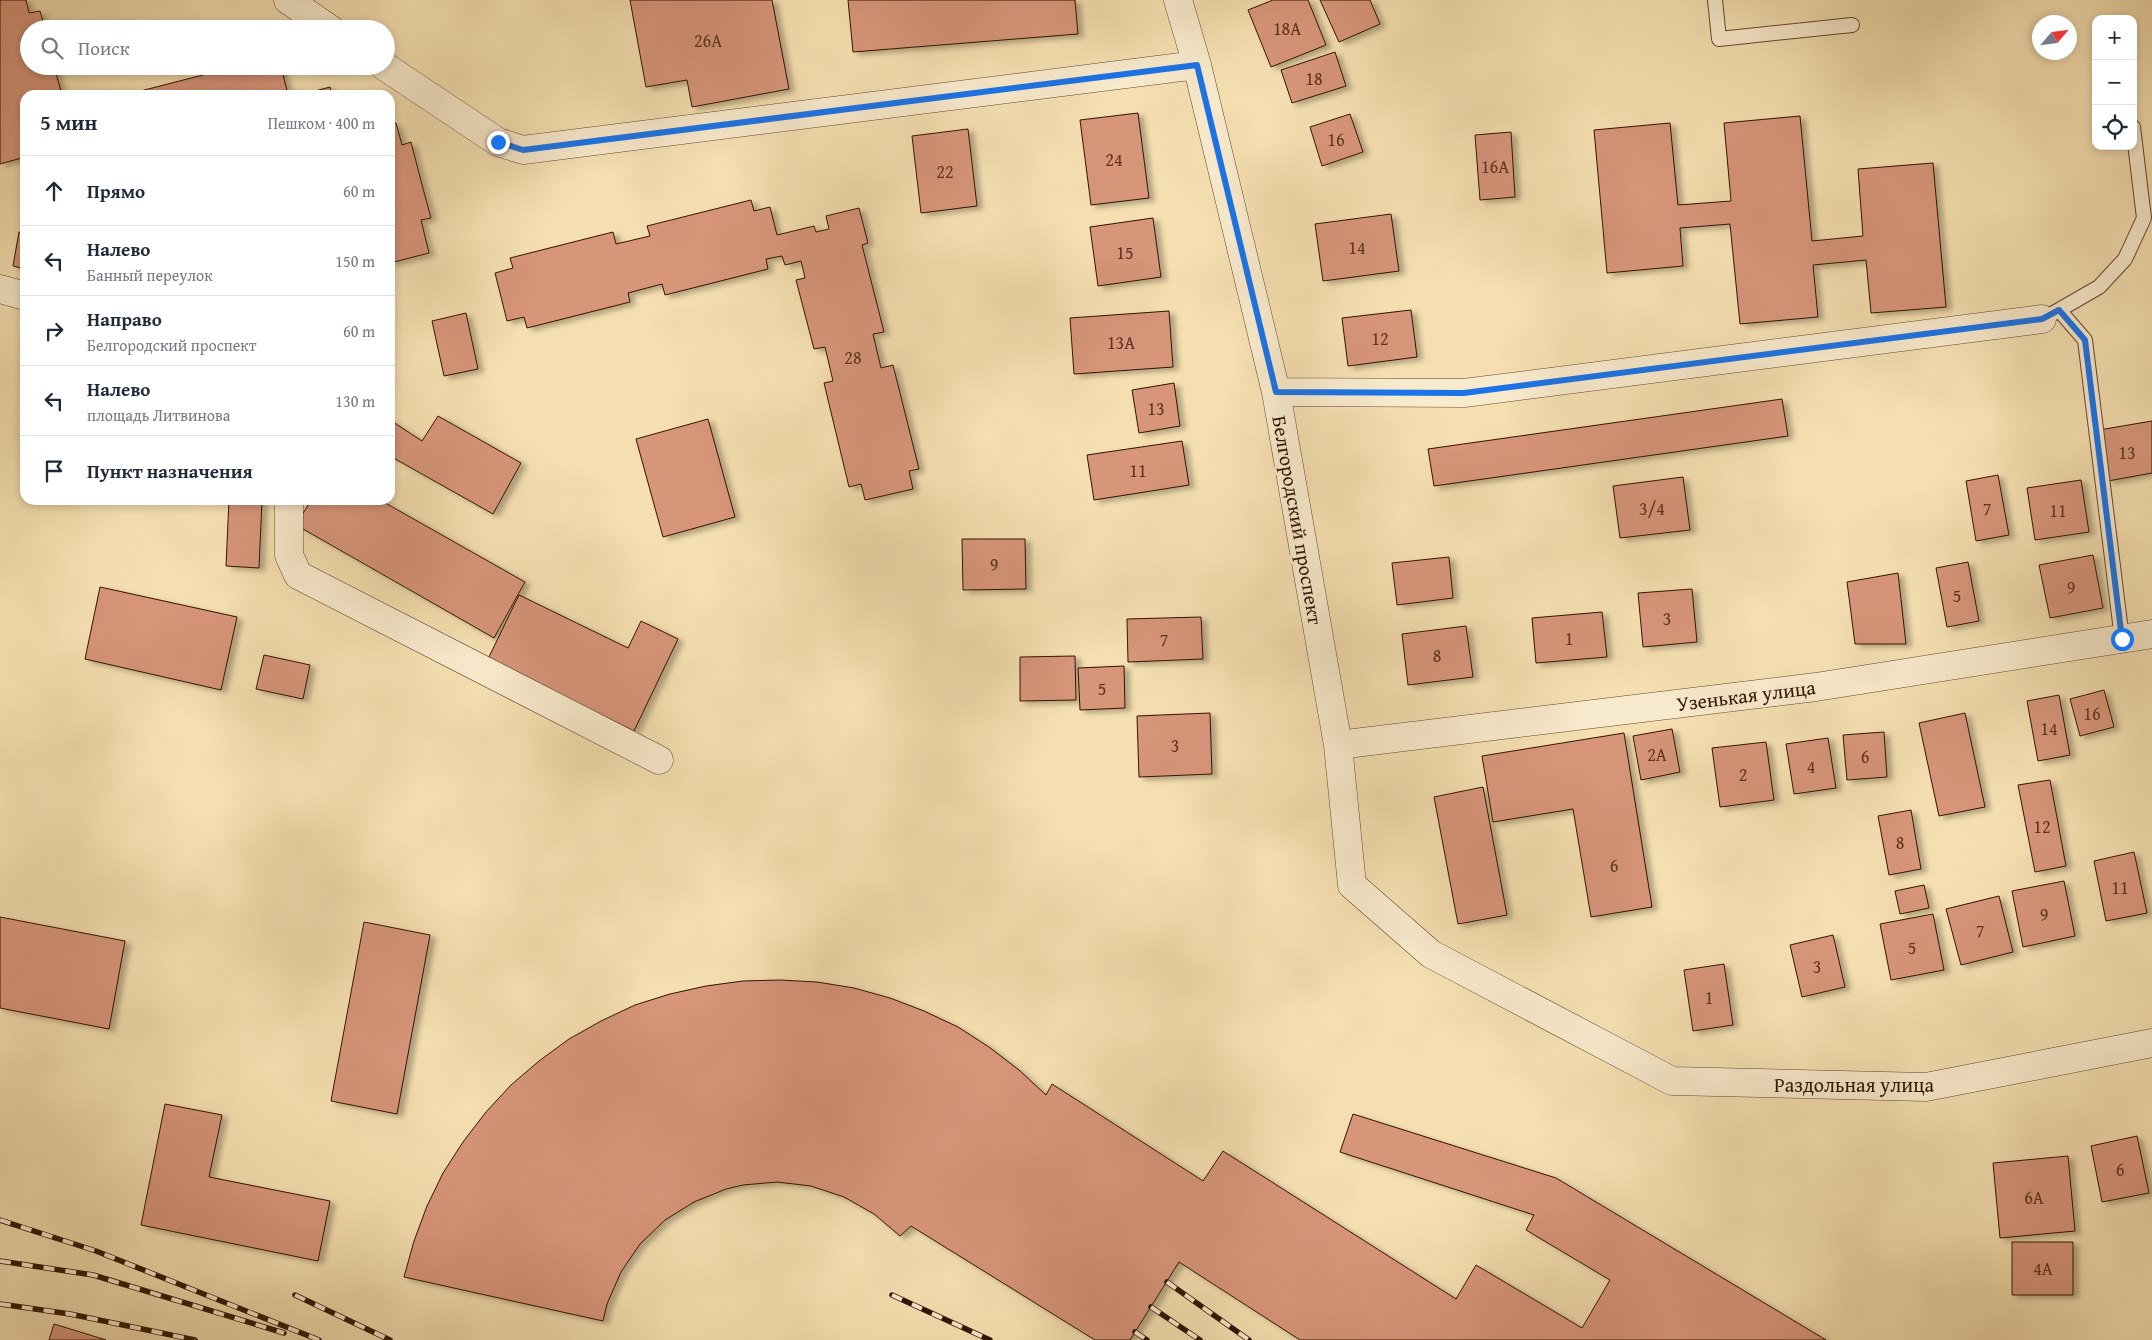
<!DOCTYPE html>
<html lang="ru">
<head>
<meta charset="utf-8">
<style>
	:root { --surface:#fff; --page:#f2f2f3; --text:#1f2937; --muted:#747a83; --line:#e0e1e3 }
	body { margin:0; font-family:"Gentium Book Plus",serif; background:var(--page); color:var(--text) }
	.controls { position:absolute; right:15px; top:15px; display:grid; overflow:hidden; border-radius:10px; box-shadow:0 2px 8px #0003 }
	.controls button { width:45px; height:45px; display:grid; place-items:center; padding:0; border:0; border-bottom:1px solid var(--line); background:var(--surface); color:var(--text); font:25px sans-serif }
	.compass { position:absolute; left:2032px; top:15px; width:45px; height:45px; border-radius:50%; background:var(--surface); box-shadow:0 2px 8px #0003; rotate:62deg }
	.stop { position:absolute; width:15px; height:15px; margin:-11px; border:4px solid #1a73e8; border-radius:50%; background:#fff }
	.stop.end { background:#1a73e8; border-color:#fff; box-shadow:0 1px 5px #0008 }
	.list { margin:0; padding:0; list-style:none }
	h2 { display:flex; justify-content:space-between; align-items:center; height:65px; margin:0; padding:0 20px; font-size:21px }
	h2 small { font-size:16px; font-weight:400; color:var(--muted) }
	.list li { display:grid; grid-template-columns:32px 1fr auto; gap:15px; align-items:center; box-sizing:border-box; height:70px; padding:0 20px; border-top:1px solid var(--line) }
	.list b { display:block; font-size:19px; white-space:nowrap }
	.list p { margin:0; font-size:16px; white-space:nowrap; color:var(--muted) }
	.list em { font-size:16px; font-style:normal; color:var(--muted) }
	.icon { flex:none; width:28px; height:28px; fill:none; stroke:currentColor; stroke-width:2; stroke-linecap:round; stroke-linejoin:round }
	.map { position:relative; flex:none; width:2152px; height:1340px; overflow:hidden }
	.search { position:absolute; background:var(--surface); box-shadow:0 2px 8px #0003; left:20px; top:20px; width:375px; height:55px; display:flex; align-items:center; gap:12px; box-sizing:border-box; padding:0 18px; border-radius:28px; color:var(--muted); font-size:19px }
	.panel { position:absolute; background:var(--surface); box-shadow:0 2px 8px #0003; left:20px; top:90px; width:375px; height:415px; border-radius:15px }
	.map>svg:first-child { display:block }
	.building { fill:#d7957a; stroke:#321302; filter:url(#shadow) }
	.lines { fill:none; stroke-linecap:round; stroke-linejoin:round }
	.service-casing { stroke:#63462e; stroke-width:16 }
	.minor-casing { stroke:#63462e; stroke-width:29 }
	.service { stroke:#f8eacc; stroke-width:14 }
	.minor { stroke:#f8eacc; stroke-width:28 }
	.rail-casing { stroke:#321302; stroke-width:5.5 }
	.rail { stroke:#f8eacc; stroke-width:4; stroke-dasharray:11; stroke-linecap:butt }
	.route { stroke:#1a73e8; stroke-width:6 }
	.labels { text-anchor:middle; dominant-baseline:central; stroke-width:4.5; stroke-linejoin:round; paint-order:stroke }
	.number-label { font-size:18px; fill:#5b3420 }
	.street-label { font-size:20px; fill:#321302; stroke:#f8eacc }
</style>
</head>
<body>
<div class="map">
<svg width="2152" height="1340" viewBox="0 0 2152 1340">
	<defs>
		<filter id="shadow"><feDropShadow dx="5.5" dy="3" stdDeviation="2.5" flood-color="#0004"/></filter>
	</defs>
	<rect width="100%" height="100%" fill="#f5dfb0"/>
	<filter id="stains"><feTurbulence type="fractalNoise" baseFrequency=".004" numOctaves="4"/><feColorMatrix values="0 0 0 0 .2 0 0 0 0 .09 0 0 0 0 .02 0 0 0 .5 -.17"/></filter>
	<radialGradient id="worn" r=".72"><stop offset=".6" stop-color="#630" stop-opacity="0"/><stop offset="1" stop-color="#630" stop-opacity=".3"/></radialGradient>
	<path class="building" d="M0,0h26l3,13 11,-2 5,18h-16v37h25l8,29h-37v62l-25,7z
		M630,0h142l17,89 -97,18 -5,-27 -41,7z
		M848,0h227l3,34 -225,18z
		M1273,0h35l18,45 -55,22 -23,-57z
		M1320,0h50l10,24 -41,18z
		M1335,52l11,34 -54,17 -11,-33z
		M238,66h43l7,29h-163z
		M330,87l2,8h-32z
		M1138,113l11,85 -58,7 -11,-85z
		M1350,114l13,38 -41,14 -12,-39z
		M1800,116l12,125 51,-5 -5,-67 75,-6 13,144 -75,6 -5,-53 -53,5 5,52 -78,7 -10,-100 -50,4 3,38 -76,7 -13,-143 76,-7 8,82 53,-4 -7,-78z
		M396,123l6,22 9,-3 10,39 10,37 -10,2 8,33 -39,10v-138z
		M968,129l9,77 -56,7 -9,-77z
		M1511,132l4,65 -35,3 -5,-65z
		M751,200l3,11 16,-4 7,28 37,-9 2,6 13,-3 -3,-13 33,-8 9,35 -6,2 22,87 -11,2 8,34 12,-3 26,104 -10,2 4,18 -48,11 -4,-16 -12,3 -25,-104 9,-2 -8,-34 -11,2 -18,-69 9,-2 -4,-17 -16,4 -3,-9 -16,3 2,10 -103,26 -3,-11 -34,9 2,9 -103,26 -3,-11 -17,4 -12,-48 18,-5 -3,-10 103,-26 3,12 34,-8 -3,-10z
		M1391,214l8,57 -76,10 -8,-57z
		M1153,218l8,59 -63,9 -8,-59z
		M19,232l6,2v35l-12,-3z
		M1411,310l6,47 -69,9 -6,-48z
		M1169,311l4,56 -99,7 -4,-56z
		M466,313l12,56 -34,7 -12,-55z
		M1174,383l6,43 -41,7 -7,-43z
		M1782,399l6,37 -354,50 -6,-37z
		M438,416l83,47 -28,51 -103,-58v-36l32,21z
		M708,419l27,98 -72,20 -27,-98z
		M2152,421v52l-44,8 -9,-51z
		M1182,441l7,44 -95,15 -7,-45z
		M1998,475l11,60 -33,6 -10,-60z
		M1683,477l7,53 -70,8 -7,-52z
		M2081,480l8,52 -54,8 -8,-52z
		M229,500h33l-3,68 -33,-2z
		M311,500h69l145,82 -31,56 -198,-113z
		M962,539h63l1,50 -63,1z
		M2093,555l10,53 -53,10 -11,-53z
		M1449,557l4,41 -56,7 -5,-42z
		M1968,562l11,59 -32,6 -11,-59z
		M1898,573l8,71h-51l-8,-62z
		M100,587l137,30 -16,73 -136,-31z
		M1692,589l5,53 -54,5 -5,-54z
		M519,595l109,53 13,-27 37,18 -44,92 -146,-72z
		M1602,612l5,45 -71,6 -4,-45z
		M1201,617l2,42 -75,3 -1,-43z
		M1466,626l7,51 -65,8 -6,-51z
		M264,655l46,10 -7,34 -47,-10z
		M1075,656l1,44 -56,1v-44z
		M1124,666l1,42 -45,2 -2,-42z
		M2104,690l10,37 -34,9 -10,-37z
		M2059,695l11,60 -32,6 -11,-60z
		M1210,713l2,61 -73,3 -2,-61z
		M1965,713l20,94 -46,9 -20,-93z
		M1672,729l8,43 -39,8 -8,-44z
		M1884,732l3,45 -40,3 -4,-45z
		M1624,733l28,174 -61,10 -18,-108 -80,13 -11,-66z
		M1828,738l8,50 -42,6 -8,-50z
		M1766,742l8,58 -54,7 -8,-59z
		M2050,780l16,86 -31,6 -17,-87z
		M1483,787l24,128 -49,9 -24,-127z
		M1911,810l10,59 -32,6 -11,-59z
		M2134,852l13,61 -41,8 -12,-60z
		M2064,881l11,55 -52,11 -11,-56z
		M1924,885l5,23 -29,6 -5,-23z
		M1999,896l14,56 -52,13 -15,-56z
		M1933,914l11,56 -53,10 -11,-56z
		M0,917l125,24 -16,88 -109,-21z
		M364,922l66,13 -33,179 -66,-13z
		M1833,935l12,52 -43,10 -12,-52z
		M1724,964l9,61 -40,6 -9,-61z
		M780,980l37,2 37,6 36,10 34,13 34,16 31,20 30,23 27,25 6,-11 151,97 20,-30 233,148 20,-34 106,63 28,-48 -84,-50 8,-15 -194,-63 13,-38 203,64 270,162h-526l-121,-78 -49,78h-35l-184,-114 -11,10 -26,-22 -30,-17 -33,-11 -34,-4 -34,3 -17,4 -32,13 -29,18 -25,24 -19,28 -14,32 -4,17 -199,-44 10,-36 13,-35 16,-33 20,-31 23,-30 25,-27 28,-24 30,-22 32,-18 34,-16 35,-11 36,-8 37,-5z
		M165,1104l57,11 -13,62 121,24 -12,60 -177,-36z
		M2137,1136l12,57 -47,9 -11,-56z
		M2068,1156l7,75 -75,7 -7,-75z
		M2012,1242h61v53h-61z
		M54,1324l52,16h-57z"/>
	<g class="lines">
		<defs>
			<path id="service" d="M1715,0l4,39 133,-14
				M2059,310l26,30 37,299
				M2052,314l47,-27 26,-28 19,-41 -11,-91"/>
			<path id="minor" d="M288,0l42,29
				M1178,0l19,65 79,327 62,353 14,140 79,69 241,127 254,6 226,-44
				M384,66l114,76 25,8 674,-85
				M0,289l25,7
				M1276,392l188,1 578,-74
				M289,500v55l9,20 361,185
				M1338,745l478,-58 336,-53"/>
		</defs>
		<use href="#service" class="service-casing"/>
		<use href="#minor" class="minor-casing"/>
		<use href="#service" class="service"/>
		<use href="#minor" class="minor"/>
		<defs>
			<path id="rail" d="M0,1220l96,31 223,89
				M0,1261l93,14 191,58
				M1167,1282l82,58
				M295,1295l95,45
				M892,1295l98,45
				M0,1304l70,10 125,26
				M1151,1307l49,33
				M1135,1332l12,8"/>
		</defs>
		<use href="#rail" class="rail-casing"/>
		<use href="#rail" class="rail"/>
	</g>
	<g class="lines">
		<path class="route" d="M498,142l25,8 674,-85 79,327 188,1 578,-74 17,-9 26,30 37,299"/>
	</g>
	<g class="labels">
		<g class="number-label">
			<text x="1287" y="28">18А</text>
			<text x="708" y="40">26А</text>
			<text x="1314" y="78">18</text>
			<text x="1336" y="139">16</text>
			<text x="1114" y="159">24</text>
			<text x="1495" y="166">16А</text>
			<text x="945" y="171">22</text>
			<text x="1357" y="247">14</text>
			<text x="1125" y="252">15</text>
			<text x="1380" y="338">12</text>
			<text x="1121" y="342">13А</text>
			<text x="853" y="357">28</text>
			<text x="1156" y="408">13</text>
			<text x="2127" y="452">13</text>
			<text x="1138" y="470">11</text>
			<text x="1652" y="508">3/4</text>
			<text x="1987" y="508">7</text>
			<text x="2058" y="510">11</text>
			<text x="994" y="564">9</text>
			<text x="2071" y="587">9</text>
			<text x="1957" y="595">5</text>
			<text x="1667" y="618">3</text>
			<text x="1569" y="638">1</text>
			<text x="1164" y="639">7</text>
			<text x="1437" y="655">8</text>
			<text x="1102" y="688">5</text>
			<text x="2092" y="713">16</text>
			<text x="2049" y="728">14</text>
			<text x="1175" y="745">3</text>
			<text x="1657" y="754">2А</text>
			<text x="1865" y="756">6</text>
			<text x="1811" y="766">4</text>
			<text x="1743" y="774">2</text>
			<text x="2042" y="826">12</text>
			<text x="1900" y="842">8</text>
			<text x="1614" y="865">6</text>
			<text x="2120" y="887">11</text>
			<text x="2044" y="914">9</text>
			<text x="1980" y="930">7</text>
			<text x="1912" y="947">5</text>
			<text x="1817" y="966">3</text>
			<text x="1709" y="997">1</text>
			<text x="2120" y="1169">6</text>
			<text x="2034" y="1197">6А</text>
			<text x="2043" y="1268">4А</text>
		</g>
		<g class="street-label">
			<text transform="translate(1298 520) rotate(80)">Белгородский проспект</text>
			<text transform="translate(1746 695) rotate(-7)">Узенькая улица</text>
			<text x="1854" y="1084">Раздольная улица</text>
		</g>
	</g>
	<rect width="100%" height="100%" filter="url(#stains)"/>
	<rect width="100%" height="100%" fill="url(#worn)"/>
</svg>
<div class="controls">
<button>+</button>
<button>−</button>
<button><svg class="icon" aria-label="locate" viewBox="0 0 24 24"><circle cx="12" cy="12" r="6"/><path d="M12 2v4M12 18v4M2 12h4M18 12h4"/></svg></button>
</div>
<svg class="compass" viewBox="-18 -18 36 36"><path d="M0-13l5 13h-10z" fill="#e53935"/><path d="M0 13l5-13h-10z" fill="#747a83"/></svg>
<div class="stop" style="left:2122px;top:639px"></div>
<div class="stop end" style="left:498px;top:142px"></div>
<div class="search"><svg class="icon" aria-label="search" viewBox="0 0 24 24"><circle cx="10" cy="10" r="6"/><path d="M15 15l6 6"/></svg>Поиск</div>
<section class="panel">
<h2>5 мин<small>Пешком · 400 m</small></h2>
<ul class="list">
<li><svg class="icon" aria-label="ahead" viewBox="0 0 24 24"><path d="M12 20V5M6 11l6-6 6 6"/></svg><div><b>Прямо</b></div><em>60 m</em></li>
<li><svg class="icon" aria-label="left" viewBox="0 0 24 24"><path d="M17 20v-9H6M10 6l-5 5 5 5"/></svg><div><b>Налево</b><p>Банный переулок</p></div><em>150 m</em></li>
<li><svg class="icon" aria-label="right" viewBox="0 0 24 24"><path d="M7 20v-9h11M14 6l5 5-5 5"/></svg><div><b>Направо</b><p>Белгородский проспект</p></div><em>60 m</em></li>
<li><svg class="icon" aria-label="left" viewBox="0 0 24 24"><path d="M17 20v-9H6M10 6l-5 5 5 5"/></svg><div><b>Налево</b><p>площадь Литвинова</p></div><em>130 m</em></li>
<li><svg class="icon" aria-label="arrive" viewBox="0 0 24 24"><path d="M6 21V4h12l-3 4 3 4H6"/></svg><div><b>Пункт назначения</b></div></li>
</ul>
</section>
</div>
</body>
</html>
